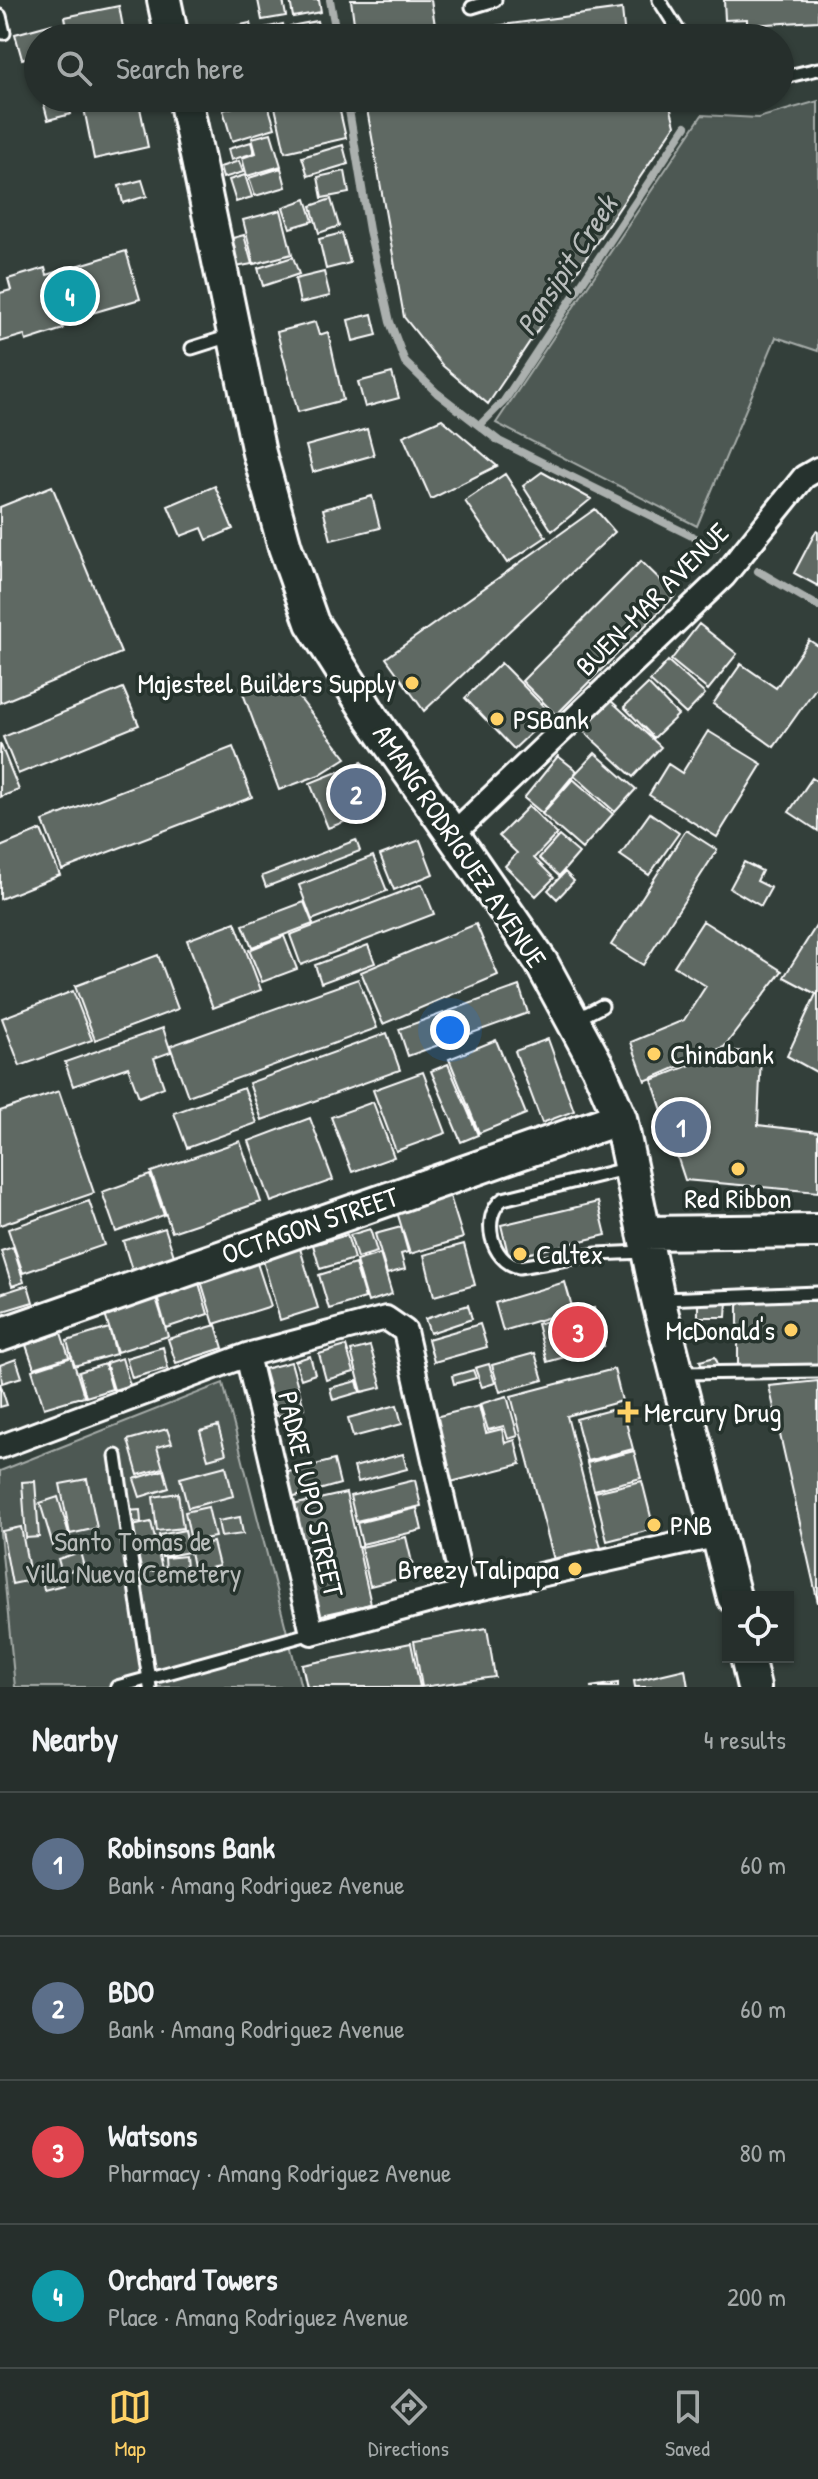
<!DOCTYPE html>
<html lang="en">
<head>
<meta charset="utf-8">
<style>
	:root { --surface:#262f2c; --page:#323b38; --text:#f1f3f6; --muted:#a4a9a9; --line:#424a48; --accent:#ffd166 }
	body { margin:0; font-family:"Patrick Hand",sans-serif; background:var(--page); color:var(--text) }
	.controls { position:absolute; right:24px; bottom:24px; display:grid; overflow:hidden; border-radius:0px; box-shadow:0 2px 6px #0004 }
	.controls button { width:72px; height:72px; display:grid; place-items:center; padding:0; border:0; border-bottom:2px solid var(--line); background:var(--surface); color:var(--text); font:40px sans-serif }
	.you { position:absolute; left:450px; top:1030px; width:28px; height:28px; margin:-20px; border:6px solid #fff; border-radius:50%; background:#1a73e8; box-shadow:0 0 0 12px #1a73e833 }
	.badge { display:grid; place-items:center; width:52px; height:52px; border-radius:50%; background:var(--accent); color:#fff; font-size:26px; font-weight:700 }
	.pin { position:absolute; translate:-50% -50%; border:4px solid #fff; box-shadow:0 2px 8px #0006 }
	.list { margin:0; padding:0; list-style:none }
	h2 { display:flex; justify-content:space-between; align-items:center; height:104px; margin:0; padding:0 32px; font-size:34px }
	h2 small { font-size:26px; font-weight:400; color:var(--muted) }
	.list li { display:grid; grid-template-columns:52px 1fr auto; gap:24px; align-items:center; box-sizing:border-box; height:144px; padding:0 32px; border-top:2px solid var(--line) }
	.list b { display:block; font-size:30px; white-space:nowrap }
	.list p { margin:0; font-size:26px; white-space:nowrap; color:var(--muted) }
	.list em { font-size:26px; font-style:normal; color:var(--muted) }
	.icon { flex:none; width:44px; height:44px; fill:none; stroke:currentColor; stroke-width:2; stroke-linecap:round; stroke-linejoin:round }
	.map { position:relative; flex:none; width:818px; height:1687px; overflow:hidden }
	.search { position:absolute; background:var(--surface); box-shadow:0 2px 6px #0004; left:24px; right:24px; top:24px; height:88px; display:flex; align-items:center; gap:20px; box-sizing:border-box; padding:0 28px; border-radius:44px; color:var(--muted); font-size:30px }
	.sheet { height:680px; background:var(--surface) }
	nav { display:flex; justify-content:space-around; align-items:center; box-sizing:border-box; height:112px; border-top:2px solid var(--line); background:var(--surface); font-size:22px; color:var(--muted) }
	nav a { display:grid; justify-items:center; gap:4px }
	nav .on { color:var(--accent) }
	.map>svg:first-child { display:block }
	.green { fill:#4d5853; stroke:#a6aca9; stroke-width:2 }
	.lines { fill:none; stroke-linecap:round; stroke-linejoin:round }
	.stream { stroke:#abb0ae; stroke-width:8 }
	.building { fill:#5f6964; stroke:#fff; stroke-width:2 }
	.lane-casing { stroke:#fff; stroke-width:17 }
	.street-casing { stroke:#fff; stroke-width:28 }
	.secondary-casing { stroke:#fff; stroke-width:38 }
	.lane { stroke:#26332d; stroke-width:11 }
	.street { stroke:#26332d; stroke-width:22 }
	.secondary { stroke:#26332d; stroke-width:32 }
	.poi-dot { fill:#ffd166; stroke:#26332d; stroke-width:3 }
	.labels { text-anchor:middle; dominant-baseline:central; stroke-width:7; stroke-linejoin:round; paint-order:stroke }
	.street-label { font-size:28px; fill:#fff; stroke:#26332d }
	.poi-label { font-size:28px; fill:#fff; stroke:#26332d; text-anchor:start }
	.park-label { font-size:28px; fill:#b8bcba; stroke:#26332d }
	.water-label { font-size:30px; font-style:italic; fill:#b9bdbc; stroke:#26332d }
</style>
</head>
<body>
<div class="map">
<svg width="818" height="1687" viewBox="0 0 818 1687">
	<rect width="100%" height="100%" fill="#333f3a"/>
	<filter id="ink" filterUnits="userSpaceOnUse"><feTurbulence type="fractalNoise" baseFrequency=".0125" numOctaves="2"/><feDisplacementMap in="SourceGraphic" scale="16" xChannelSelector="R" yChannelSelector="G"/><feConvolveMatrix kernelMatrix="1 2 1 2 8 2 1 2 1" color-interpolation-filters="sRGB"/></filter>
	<g filter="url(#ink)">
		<path class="green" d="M818,101v250l-42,-14 -79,189 -201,-103 206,-308 56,3z
			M223,1383l78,304h-286l-15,-154v-62z"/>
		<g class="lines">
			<path class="stream" d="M330,0l7,38
				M347,98l22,132 21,92 15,40 32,31 62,48 217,107
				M480,425l24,-24 182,-275
				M758,571l60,35"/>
		</g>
		<path class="building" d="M258,0h25l3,16 -24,4z
			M290,0h29l2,12 -28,5z
			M351,0h80l6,38h-81z
			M724,0h94v21l-71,4v-6l-22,1z
			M119,6l6,32h-56l-4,-21z
			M622,9l3,29h-182l-1,-5z
			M317,21l4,17h-29l-2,-12z
			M250,23l3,15h-19l-3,-11z
			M52,24l4,14h-18v17l-16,4 -7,-25z
			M283,24l3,14h-25l-2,-9z
			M82,98h56l10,49 -54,12z
			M266,98l9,30 -43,13 -9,-31z
			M273,98h64l9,40 -61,14z
			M365,98h303l7,27 -187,279 -45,-38 -39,-49z
			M67,99l4,15 -23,6 -4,-15z
			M271,133l10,33 -34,10 -5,-18 14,-5 -4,-15z
			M251,142l3,11 -23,7 -3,-11z
			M343,145l5,19 -40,12 -6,-19z
			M239,161l4,11 -20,6 -3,-11z
			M281,168l5,19 -31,9 -6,-18z
			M345,171l4,22 -27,5 -4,-21z
			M245,175l7,22 -16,5 -7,-22z
			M142,180l5,16 -24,7 -4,-17z
			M306,199l7,22 -23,7 -7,-21z
			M331,199l8,27 -20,7 -8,-27z
			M281,210l11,44 -38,10 -11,-44z
			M342,233l8,30 -24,6 -7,-30z
			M244,235l8,29 -16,3 -7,-28z
			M126,251l14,48 -79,23 2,7 -37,12 -2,-6 -24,7v-49l11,-3 -3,-11 37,-11 2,7z
			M293,257l6,17 -36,12 -5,-18z
			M324,272l6,24 -30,7 -5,-24z
			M372,314l5,21 -24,6 -5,-21z
			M315,322l4,13 9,-3 15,68 -45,12 -21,-80z
			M392,373l7,25 -34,9 -7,-25z
			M442,419l55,47 -66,33 -28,-63z
			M367,429l7,26 -61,17 -7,-26z
			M542,472l49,27 -39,32 -29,-45z
			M505,474l41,63 -39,26 -42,-62z
			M52,486l69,167 -121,50v-196z
			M215,486l18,43 -26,11 -5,-12 -21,8 -13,-30z
			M372,496l8,32 -49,12 -8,-31z
			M595,509l20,23 -191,179 -38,-53z
			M816,531l2,1v54l-24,-13z
			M641,561l35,34 -120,120 -34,-34z
			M699,624l38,30 -29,36 -37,-30z
			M809,640l9,6v39l-44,62 -61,-43 28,-40 35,24z
			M668,661l37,33 -19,20 -36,-33z
			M501,663l50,51 -37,35 -49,-51z
			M280,673l66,85 -27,17 -40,15 -38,-102z
			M648,684l30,31 -24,23 -30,-31z
			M123,688l16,37 -121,49 -15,-37z
			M608,698l53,49 -28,30 -53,-49z
			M708,731l54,33 -45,73 -68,-42 19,-31 14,9z
			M0,743l19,47 -19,7z
			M233,747l19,50 -190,73 -19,-49z
			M595,753l41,36 -21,23 -41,-37z
			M558,756l19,15 -35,42 -18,-15z
			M362,762l19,46 -53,20 -18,-45z
			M812,778l6,4v49l-29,-19z
			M573,779l40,35 -31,35 -40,-35z
			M529,806l28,28 -23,24 20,20 -18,18 -31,-30 12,-13 -18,-17z
			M650,813l29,20 -30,42 -29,-20z
			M41,830l19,45 -60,24v-52z
			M686,830l31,20 -74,115 -32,-20z
			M559,836l20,17 -20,23 -20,-18z
			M356,840l4,11 -94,36 -4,-11z
			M420,840l13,34 -39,16 -14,-35z
			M373,856l14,35 -75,29 -13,-35z
			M744,862l18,9 -5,10 14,7 -10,18 -31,-18z
			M565,872l9,9 -17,18 -9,-9z
			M422,884l12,30 -133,51 -11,-30z
			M304,902l9,22 -61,23 -9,-22z
			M703,921l79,50 -58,76 -79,34 -14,-39 53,-22 22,-34 -32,-20z
			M235,922l26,68 -48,18 -26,-68z
			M818,923v150l-31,-17 29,-62 -32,-17z
			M476,924l22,51 -115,49 -22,-52z
			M284,936l13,33 -35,13 -13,-32z
			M368,945l7,18 -54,20 -6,-18z
			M158,955l20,54 -83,31 -20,-54z
			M358,979l19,49 -189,68 -18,-50z
			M519,986l9,27 -120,43 -9,-27z
			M73,991l19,49 -72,26 -18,-48z
			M163,1028l8,24 -17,6 10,29 -25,10 -11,-30 -55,19 -8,-24z
			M387,1033l13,37 -138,50 -13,-37z
			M548,1039l26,72 -32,12 -27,-72z
			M496,1040l30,74 -47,19 -30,-74z
			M728,1050l33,4 -3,71 60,7v60l-133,-12 -33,-100z
			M448,1064l30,71 -17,7 -30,-71z
			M423,1072l23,61 -50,18 -23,-61z
			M244,1088l13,35 -70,25 -13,-35z
			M59,1091l35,102 -94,32v-114z
			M373,1102l21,55 -42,15 -21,-55z
			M310,1118l23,62 -62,22 -22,-61z
			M240,1141l21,61 -89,30 -21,-60z
			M150,1175l14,40 -48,17 -14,-40z
			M449,1193l14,45 -53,16 -14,-45z
			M89,1201l15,44 -81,28 -15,-44z
			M598,1202l8,33 -97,23 -8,-33z
			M401,1227l7,25 -7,2 4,15 -18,5 -12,-40z
			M165,1228l9,28 -42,14 -9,-29z
			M370,1229l7,23 -20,6 -7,-23z
			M347,1235l7,24 -34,10 -7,-24z
			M464,1244l11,41 -41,11 -10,-41z
			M299,1245l19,63 -38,12 -18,-63z
			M13,1247l11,35 -12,4 -11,-35z
			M380,1254l12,40 -24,8 -12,-41z
			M257,1263l14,43 -57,18 -13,-43z
			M355,1264l10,34 -36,11 -10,-34z
			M565,1282l8,28 -70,21 -8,-28z
			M199,1283l9,31 -42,14 -9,-31z
			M28,1285l5,17 -33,10v-18z
			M156,1298l12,38 -51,16 -12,-37z
			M698,1300h29l-1,17h-28z
			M738,1301h80v65h-80z
			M468,1305l4,14 -42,14 -5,-14z
			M594,1308l10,38 -57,16 -10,-38z
			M480,1324l7,23 -53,15 -6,-23z
			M216,1325l7,23 -47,15 -8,-24z
			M109,1328l7,26 -42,12 -7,-25z
			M61,1333l8,24 -35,11 -8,-23z
			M346,1346l8,26 -28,8 -7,-26z
			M370,1346l12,41 -20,5 -11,-41z
			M163,1347l5,21 -36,10 -6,-20z
			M535,1353l8,27 -43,12 -8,-27z
			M310,1356l5,18 -14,5 -6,-18z
			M72,1357l12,39 -40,12 -12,-38z
			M715,1357l3,7 -15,5 -3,-8z
			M122,1358l8,27 -16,5 -8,-27z
			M16,1359l6,18 -20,6 -2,-18z
			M291,1362l13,46 -27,8 -13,-47z
			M105,1364l7,25 -26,8 -7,-25z
			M489,1364l6,19 -13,4 -7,-19z
			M614,1369l8,32 -55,15 34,132 -47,12 -43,-164z
			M473,1370l3,8 -22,6 -2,-8z
			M357,1381l3,11 -27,8 -3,-12z
			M818,1381v222l-49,-217z
			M0,1383l7,22 -7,2z
			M507,1396l11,40 -10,3 -4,-13 -16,4 -8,-26z
			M397,1405l5,19 -49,13 -5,-19z
			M479,1406l7,27 16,-4 3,14 10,-3 6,24 -74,19 -16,-65z
			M622,1407l11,42 -46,12 -11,-42z
			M218,1426l8,28 -18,5 -8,-28z
			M167,1429l5,14 -15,4 6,21 -25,7 -10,-35z
			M634,1451l7,27 -47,12 -7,-27z
			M403,1454l4,15 -49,13 -4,-15z
			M334,1460l6,24 -56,16 -7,-25z
			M226,1466l7,30 -45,12 -8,-30z
			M164,1470l5,18 -29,9 -6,-18z
			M87,1479l10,49 -27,6 -10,-50z
			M415,1480l6,26 -65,15 -6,-25z
			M35,1481l4,56 -13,1 -4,-56z
			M642,1481l12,48 -47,12 -12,-49z
			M178,1493l5,35 -26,3 -4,-34z
			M346,1493l25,111 -58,13 -25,-111z
			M58,1497l14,47 -18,5 -14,-46z
			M208,1507l7,30 -24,4 -6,-29z
			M417,1508l5,22 -60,14 -5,-21z
			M140,1510l1,12 -13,1 -1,-12z
			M240,1517l3,17 -22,3 -3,-16z
			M151,1522l11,47 -20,4 -10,-47z
			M21,1527l10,53 -19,4 -10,-53z
			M185,1530l4,22 -27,5 -3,-22z
			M406,1537l9,38 -45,11 -9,-39z
			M213,1542l6,24 -25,5 -5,-24z
			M80,1552l4,15 -22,6 -4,-14z
			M185,1556l1,12 -20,3 -1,-13z
			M60,1570l3,15 -19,5 -3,-15z
			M487,1628l8,49 -73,10 -8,-46z
			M411,1643l9,44h-113l-5,-22z
			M685,1669l3,18h-53l-1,-6z
			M618,1683v4h-28z"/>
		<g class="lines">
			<defs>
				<path id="lane" d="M659,0l24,38
					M472,7l23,-7
					M0,16l4,17
					M780,78l38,-9
					M192,348l41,-13
					M575,1020l27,-14
					M629,1168l-126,31c-23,17 -12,63 16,68l78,-13 46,-2
					M663,1299l155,-6
					M681,1373l137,-2
					M116,1456l34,231
					M117,1687l195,-54"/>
				<path id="street" d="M453,834l271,-258 80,-99 14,-8
					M247,1355l65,278 152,-41 255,-57
					M0,1447l247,-92 139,-37 19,13 59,261"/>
				<path id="secondary" d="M164,0l8,38
					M185,98l74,355 26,94 27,76 60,95 169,244 57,105 22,51 38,181 76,298
					M644,1233l174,-2
					M0,1335l620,-217
					M747,1657l7,30"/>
			</defs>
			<use href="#lane" class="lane-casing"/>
			<use href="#street" class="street-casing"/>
			<use href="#secondary" class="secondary-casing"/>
			<use href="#lane" class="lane"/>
			<use href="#street" class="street"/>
			<use href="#secondary" class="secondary"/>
		</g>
	</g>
	<g class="poi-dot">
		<circle cx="412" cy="683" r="8"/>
		<circle cx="497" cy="719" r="8"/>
		<circle cx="654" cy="1054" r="8"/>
		<circle cx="738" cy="1169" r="8"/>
		<circle cx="520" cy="1254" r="8"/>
		<circle cx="791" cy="1330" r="8"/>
		<path d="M624 1400h8v8h8v8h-8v8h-8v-8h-8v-8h8z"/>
		<circle cx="654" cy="1525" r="8"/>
		<circle cx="575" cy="1569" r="8"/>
	</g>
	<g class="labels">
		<g class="street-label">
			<text transform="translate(652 599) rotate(-45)">BUEN-MAR AVENUE</text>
			<text transform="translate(460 846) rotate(56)">AMANG RODRIGUEZ AVENUE</text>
			<text transform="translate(310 1225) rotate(-19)">OCTAGON STREET</text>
			<text transform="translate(311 1494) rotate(77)">PADRE LUPO STREET</text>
		</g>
		<g class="poi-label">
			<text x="396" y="683" text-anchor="end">Majesteel Builders Supply</text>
			<text x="513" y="719">PSBank</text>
			<text x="670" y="1054">Chinabank</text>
			<text x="738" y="1198" text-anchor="middle">Red Ribbon</text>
			<text x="536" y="1254">Caltex</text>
			<text x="775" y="1330" text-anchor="end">McDonald's</text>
			<text x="644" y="1412">Mercury Drug</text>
			<text x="670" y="1525">PNB</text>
			<text x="559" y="1569" text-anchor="end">Breezy Talipapa</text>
		</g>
		<g class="park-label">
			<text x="133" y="1541">Santo Tomas de<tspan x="133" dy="32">Villa Nueva Cemetery</tspan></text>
		</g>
		<g class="water-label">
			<text transform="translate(566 265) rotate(-57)">Pansipit Creek</text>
		</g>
	</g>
</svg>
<div class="controls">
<button><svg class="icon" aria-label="locate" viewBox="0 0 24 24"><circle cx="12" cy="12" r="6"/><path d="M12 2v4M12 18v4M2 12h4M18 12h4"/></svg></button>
</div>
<div class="you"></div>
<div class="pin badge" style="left:681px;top:1127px;background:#5c6f8a">1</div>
<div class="pin badge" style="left:356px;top:794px;background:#5c6f8a">2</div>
<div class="pin badge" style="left:578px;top:1332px;background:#e0444e">3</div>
<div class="pin badge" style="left:70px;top:296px;background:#0f9aa8">4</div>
<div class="search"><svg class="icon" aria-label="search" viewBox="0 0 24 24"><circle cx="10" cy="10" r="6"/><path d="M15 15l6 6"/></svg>Search here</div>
</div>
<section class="sheet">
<h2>Nearby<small>4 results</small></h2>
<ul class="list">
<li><span class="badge" style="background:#5c6f8a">1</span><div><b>Robinsons Bank</b><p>Bank · Amang Rodriguez Avenue</p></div><em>60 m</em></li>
<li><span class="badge" style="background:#5c6f8a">2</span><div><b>BDO</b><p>Bank · Amang Rodriguez Avenue</p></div><em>60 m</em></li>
<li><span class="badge" style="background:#e0444e">3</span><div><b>Watsons</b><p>Pharmacy · Amang Rodriguez Avenue</p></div><em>80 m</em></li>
<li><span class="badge" style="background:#0f9aa8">4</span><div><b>Orchard Towers</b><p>Place · Amang Rodriguez Avenue</p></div><em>200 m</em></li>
</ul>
</section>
<nav>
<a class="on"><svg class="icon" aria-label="map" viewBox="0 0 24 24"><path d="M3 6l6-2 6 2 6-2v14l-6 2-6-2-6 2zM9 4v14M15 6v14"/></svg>Map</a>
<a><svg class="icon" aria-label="directions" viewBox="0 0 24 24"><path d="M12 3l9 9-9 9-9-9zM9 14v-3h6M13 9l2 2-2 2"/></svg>Directions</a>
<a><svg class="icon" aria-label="saved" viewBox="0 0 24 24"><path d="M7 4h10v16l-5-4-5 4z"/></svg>Saved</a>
</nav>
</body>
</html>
